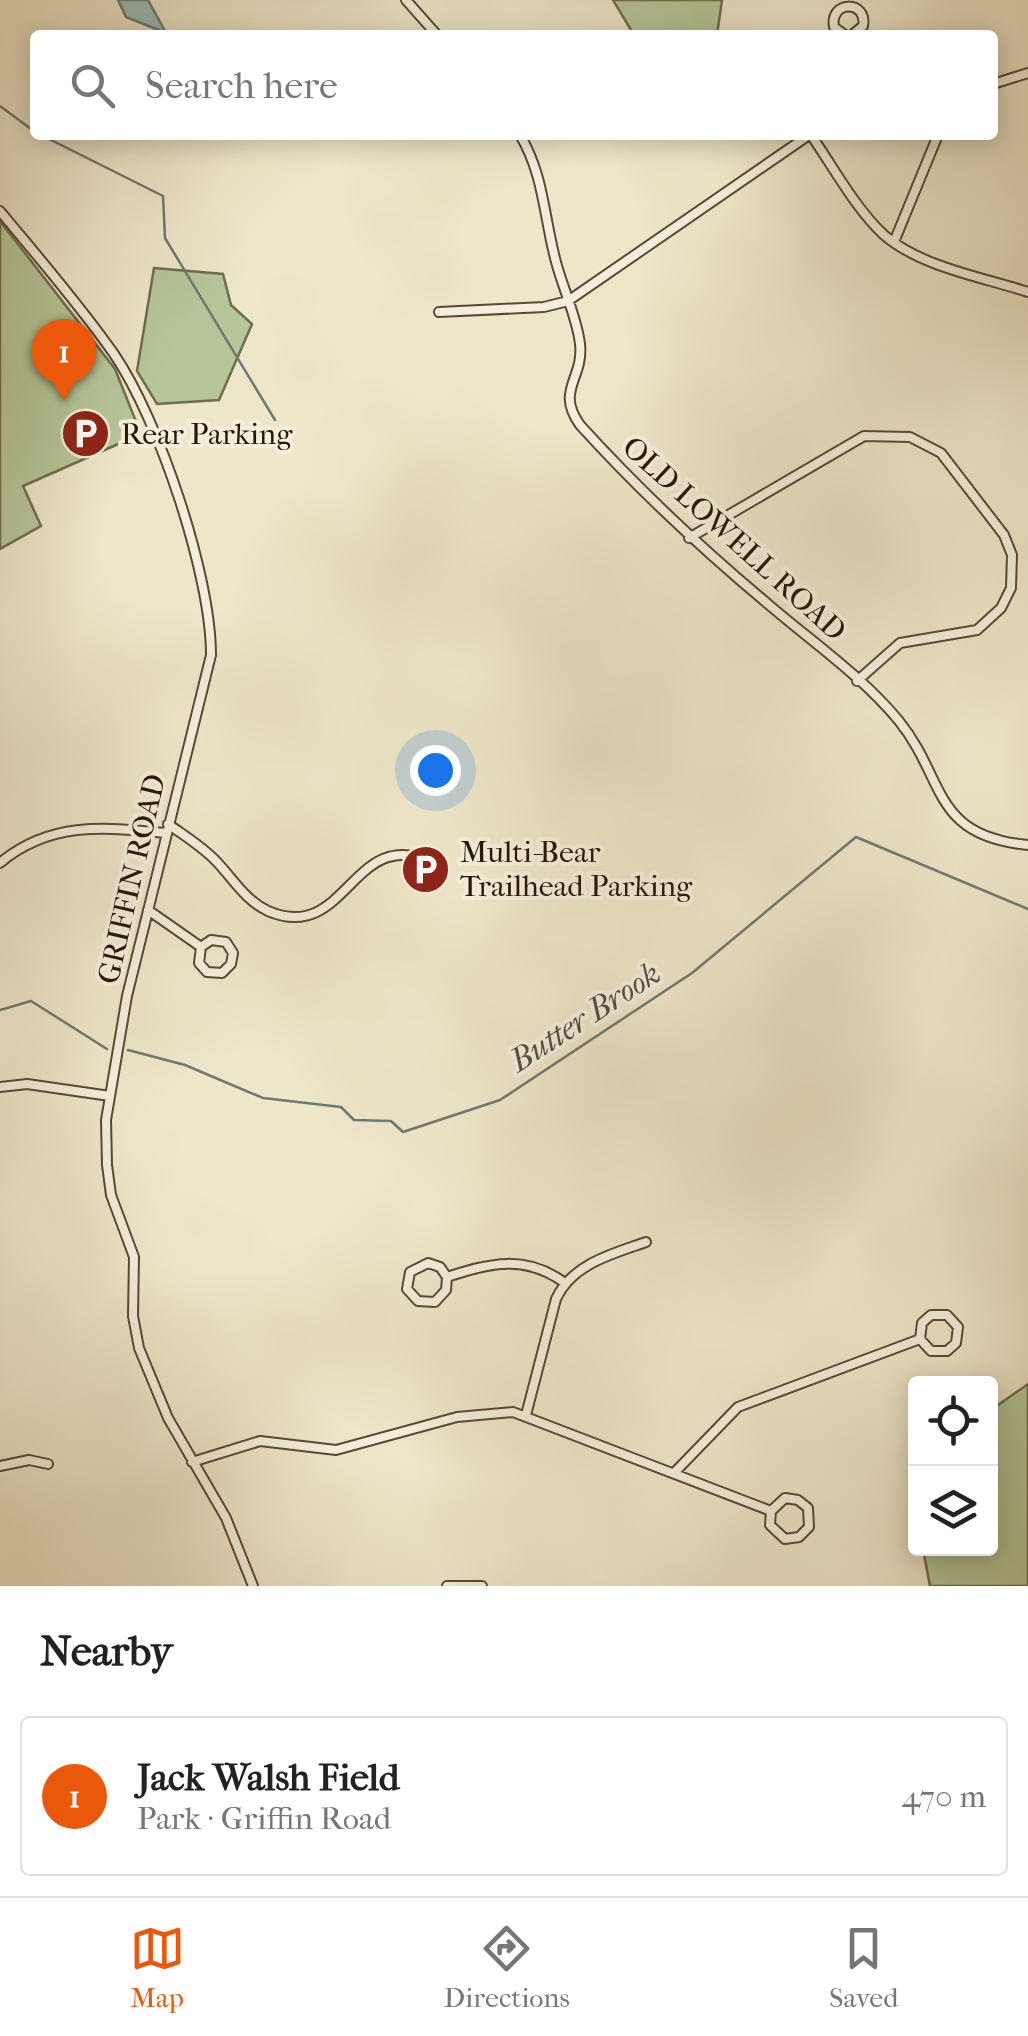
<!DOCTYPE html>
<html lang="en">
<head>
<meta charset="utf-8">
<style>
	:root { --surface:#fff; --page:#f6f6f6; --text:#222; --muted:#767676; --line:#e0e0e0; --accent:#ea580c }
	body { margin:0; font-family:"IM FELL French Canon",serif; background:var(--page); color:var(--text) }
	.controls { position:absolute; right:30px; bottom:30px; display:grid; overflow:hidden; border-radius:10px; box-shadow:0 5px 25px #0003 }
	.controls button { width:90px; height:90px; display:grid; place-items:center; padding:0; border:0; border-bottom:2px solid var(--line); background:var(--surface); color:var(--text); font:50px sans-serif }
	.you { position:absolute; left:435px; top:770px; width:35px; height:35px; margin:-25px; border:8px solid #fff; border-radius:50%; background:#1a73e8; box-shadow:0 0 0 15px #1a73e833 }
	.badge { display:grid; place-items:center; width:65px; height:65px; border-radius:50%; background:var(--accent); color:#fff; font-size:32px; font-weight:700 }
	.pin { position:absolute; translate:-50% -82px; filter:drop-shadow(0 2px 5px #0008) }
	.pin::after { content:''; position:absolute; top:52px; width:35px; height:30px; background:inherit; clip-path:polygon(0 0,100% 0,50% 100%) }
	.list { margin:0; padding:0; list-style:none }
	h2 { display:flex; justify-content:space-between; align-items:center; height:130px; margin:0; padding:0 40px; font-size:42px }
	h2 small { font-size:32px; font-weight:400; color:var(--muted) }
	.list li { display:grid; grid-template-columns:65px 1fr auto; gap:30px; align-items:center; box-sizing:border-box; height:160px; margin:0 20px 20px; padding:0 20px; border:2px solid var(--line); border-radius:10px }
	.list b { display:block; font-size:38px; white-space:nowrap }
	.list p { margin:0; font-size:32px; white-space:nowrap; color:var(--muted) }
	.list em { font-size:32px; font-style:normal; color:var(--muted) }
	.icon { flex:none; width:55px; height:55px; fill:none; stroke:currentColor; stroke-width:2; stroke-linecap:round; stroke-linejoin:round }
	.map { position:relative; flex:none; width:1028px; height:1586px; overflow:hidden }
	.search { position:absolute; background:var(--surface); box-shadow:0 5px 25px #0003; left:30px; right:30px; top:30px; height:110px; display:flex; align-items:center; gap:25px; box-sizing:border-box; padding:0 35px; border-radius:10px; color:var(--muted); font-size:38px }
	.sheet { height:310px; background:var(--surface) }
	nav { display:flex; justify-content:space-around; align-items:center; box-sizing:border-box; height:140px; border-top:2px solid var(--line); background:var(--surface); font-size:28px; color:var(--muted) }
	nav a { display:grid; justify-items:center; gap:5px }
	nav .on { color:var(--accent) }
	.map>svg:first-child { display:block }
	.green { fill:#b5c699; stroke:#6f6e4e; stroke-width:2.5 }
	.water { fill:#9abebb; stroke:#6d7a71; stroke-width:2.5 }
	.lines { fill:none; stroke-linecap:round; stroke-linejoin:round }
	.stream { stroke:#6d7a71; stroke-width:2.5 }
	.street-casing { stroke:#5a4934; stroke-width:12 }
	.street { stroke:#f4efdc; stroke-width:8 }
	.labels { text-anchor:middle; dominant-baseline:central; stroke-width:8; stroke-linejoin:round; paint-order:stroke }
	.poi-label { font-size:30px; fill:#291502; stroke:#f4efdc; text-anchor:start }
	.street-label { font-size:30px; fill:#291502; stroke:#f4efdc }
	.water-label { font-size:32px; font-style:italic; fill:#515043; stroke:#f4efdc }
</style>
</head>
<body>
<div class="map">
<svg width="1028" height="1586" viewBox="0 0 1028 1586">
	<rect width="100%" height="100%" fill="#eee6c9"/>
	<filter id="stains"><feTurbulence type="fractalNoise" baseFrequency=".002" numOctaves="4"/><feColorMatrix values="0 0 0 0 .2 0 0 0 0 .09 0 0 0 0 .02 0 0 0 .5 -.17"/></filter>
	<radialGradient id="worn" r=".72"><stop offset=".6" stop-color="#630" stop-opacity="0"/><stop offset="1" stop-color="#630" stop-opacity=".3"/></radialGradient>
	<path class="green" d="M613,0h109l-5,35h-83z
		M0,221l115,148 26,65 -118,52 18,40 -41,23z
		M154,268l69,6 8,31 21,19 -33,76 -62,4 -20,-33z
		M1028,1384v202h-98l-7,-37 67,-1 1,-138z"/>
	<path class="water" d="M118,0h30l18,33 -40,-16z"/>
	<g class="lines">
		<path class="stream" d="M0,106l35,26
			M41,135l122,61 2,42 110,182
			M0,1010l31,-9 76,48
			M128,1050l57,15 78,33 78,9 13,13 37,1 12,11 97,-32 192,-127 164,-136 172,72"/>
		<defs>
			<path id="street" d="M406,0l31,35
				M845,35l-11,-8c-5,-27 34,-27 29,-1l-11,9
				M993,84l35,-11
				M520,135c24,40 24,83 36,127 7,27 21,55 24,82 4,35 -25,46 0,81 59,65 121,123 188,179 43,37 95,73 131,117 47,58 32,115 129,124
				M811,135c23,33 44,73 73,100 37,32 98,42 144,57
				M0,211c38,46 79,93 114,143 45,66 97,221 97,301l-84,341 -21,124 1,45 4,30 23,62 -1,59 6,32 29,70 58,100 27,68
				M894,242l44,-107
				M439,312l105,-5 24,-6 241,-166
				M689,538l175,-102 46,1 31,16 63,82 8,20 -1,33 -10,20 -24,22 -77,13 -43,38
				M168,824c17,12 35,23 49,38 16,17 29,39 51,49 79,34 84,-86 163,-49
				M0,863c50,-42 104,-36 166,-30
				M148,910l53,37 10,-7 15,2 7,11 -2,11 -9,9 -15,-1 -8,-9 2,-16
				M0,1087l27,-3 83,12
				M447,1277l-1,13 -11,12 -17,-1 -11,-12 3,-17 18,-9 12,4 7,10c44,-14 78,-23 118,6
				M526,1415l30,-116c16,-35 56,-45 90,-57
				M192,1462l68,-21 76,9 121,-33 56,-5 258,99 -1,14 15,14 14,-2 10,-10 -1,-19 -10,-8 -13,-2 -14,13
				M0,1466l29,-6 19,4
				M674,1473l64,-66 182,-68 11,12h16l9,-8 2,-16 -11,-12h-16l-9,8 -2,16
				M447,1586h35"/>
		</defs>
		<use href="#street" class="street-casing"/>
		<use href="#street" class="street"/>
	</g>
	<defs>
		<symbol id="parking-disc" viewBox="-11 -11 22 22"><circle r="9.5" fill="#8f2418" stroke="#f4efdc"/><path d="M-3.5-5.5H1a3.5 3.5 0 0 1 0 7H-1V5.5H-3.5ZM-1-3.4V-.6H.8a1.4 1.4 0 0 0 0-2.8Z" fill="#fff"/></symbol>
	</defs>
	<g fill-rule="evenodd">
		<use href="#parking-disc" x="58" y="406" width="55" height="55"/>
		<use href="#parking-disc" x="398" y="842" width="55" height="55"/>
	</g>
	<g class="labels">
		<g class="poi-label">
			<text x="121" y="434">Rear Parking</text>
			<text x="460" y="852">Multi-Bear<tspan x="460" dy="34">Trailhead Parking</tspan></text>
		</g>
		<g class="street-label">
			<text transform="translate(734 539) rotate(42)">OLD LOWELL ROAD</text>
			<text transform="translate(132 879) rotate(-77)">GRIFFIN ROAD</text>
		</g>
		<g class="water-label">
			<text transform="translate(585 1017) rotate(-33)">Butter Brook</text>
		</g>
	</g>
	<rect width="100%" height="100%" filter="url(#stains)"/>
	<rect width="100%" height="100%" fill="url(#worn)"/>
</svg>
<div class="controls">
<button><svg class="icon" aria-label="locate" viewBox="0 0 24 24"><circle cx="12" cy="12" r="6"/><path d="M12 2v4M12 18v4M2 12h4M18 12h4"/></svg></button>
<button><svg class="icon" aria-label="layers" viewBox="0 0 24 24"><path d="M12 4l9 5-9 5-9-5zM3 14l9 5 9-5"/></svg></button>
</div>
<div class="you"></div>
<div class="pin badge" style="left:64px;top:401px">1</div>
<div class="search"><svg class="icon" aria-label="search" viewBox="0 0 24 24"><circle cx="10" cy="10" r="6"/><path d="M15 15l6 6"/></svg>Search here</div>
</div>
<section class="sheet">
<h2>Nearby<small></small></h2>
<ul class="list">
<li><span class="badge">1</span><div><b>Jack Walsh Field</b><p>Park · Griffin Road</p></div><em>470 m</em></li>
</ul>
</section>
<nav>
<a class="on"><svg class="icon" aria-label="map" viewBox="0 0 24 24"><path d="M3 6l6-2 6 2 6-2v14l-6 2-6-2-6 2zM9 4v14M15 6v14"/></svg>Map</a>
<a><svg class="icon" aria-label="directions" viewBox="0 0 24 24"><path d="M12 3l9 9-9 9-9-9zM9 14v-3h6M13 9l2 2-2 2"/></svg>Directions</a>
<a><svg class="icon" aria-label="saved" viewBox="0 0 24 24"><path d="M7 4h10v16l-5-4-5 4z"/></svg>Saved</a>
</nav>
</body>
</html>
